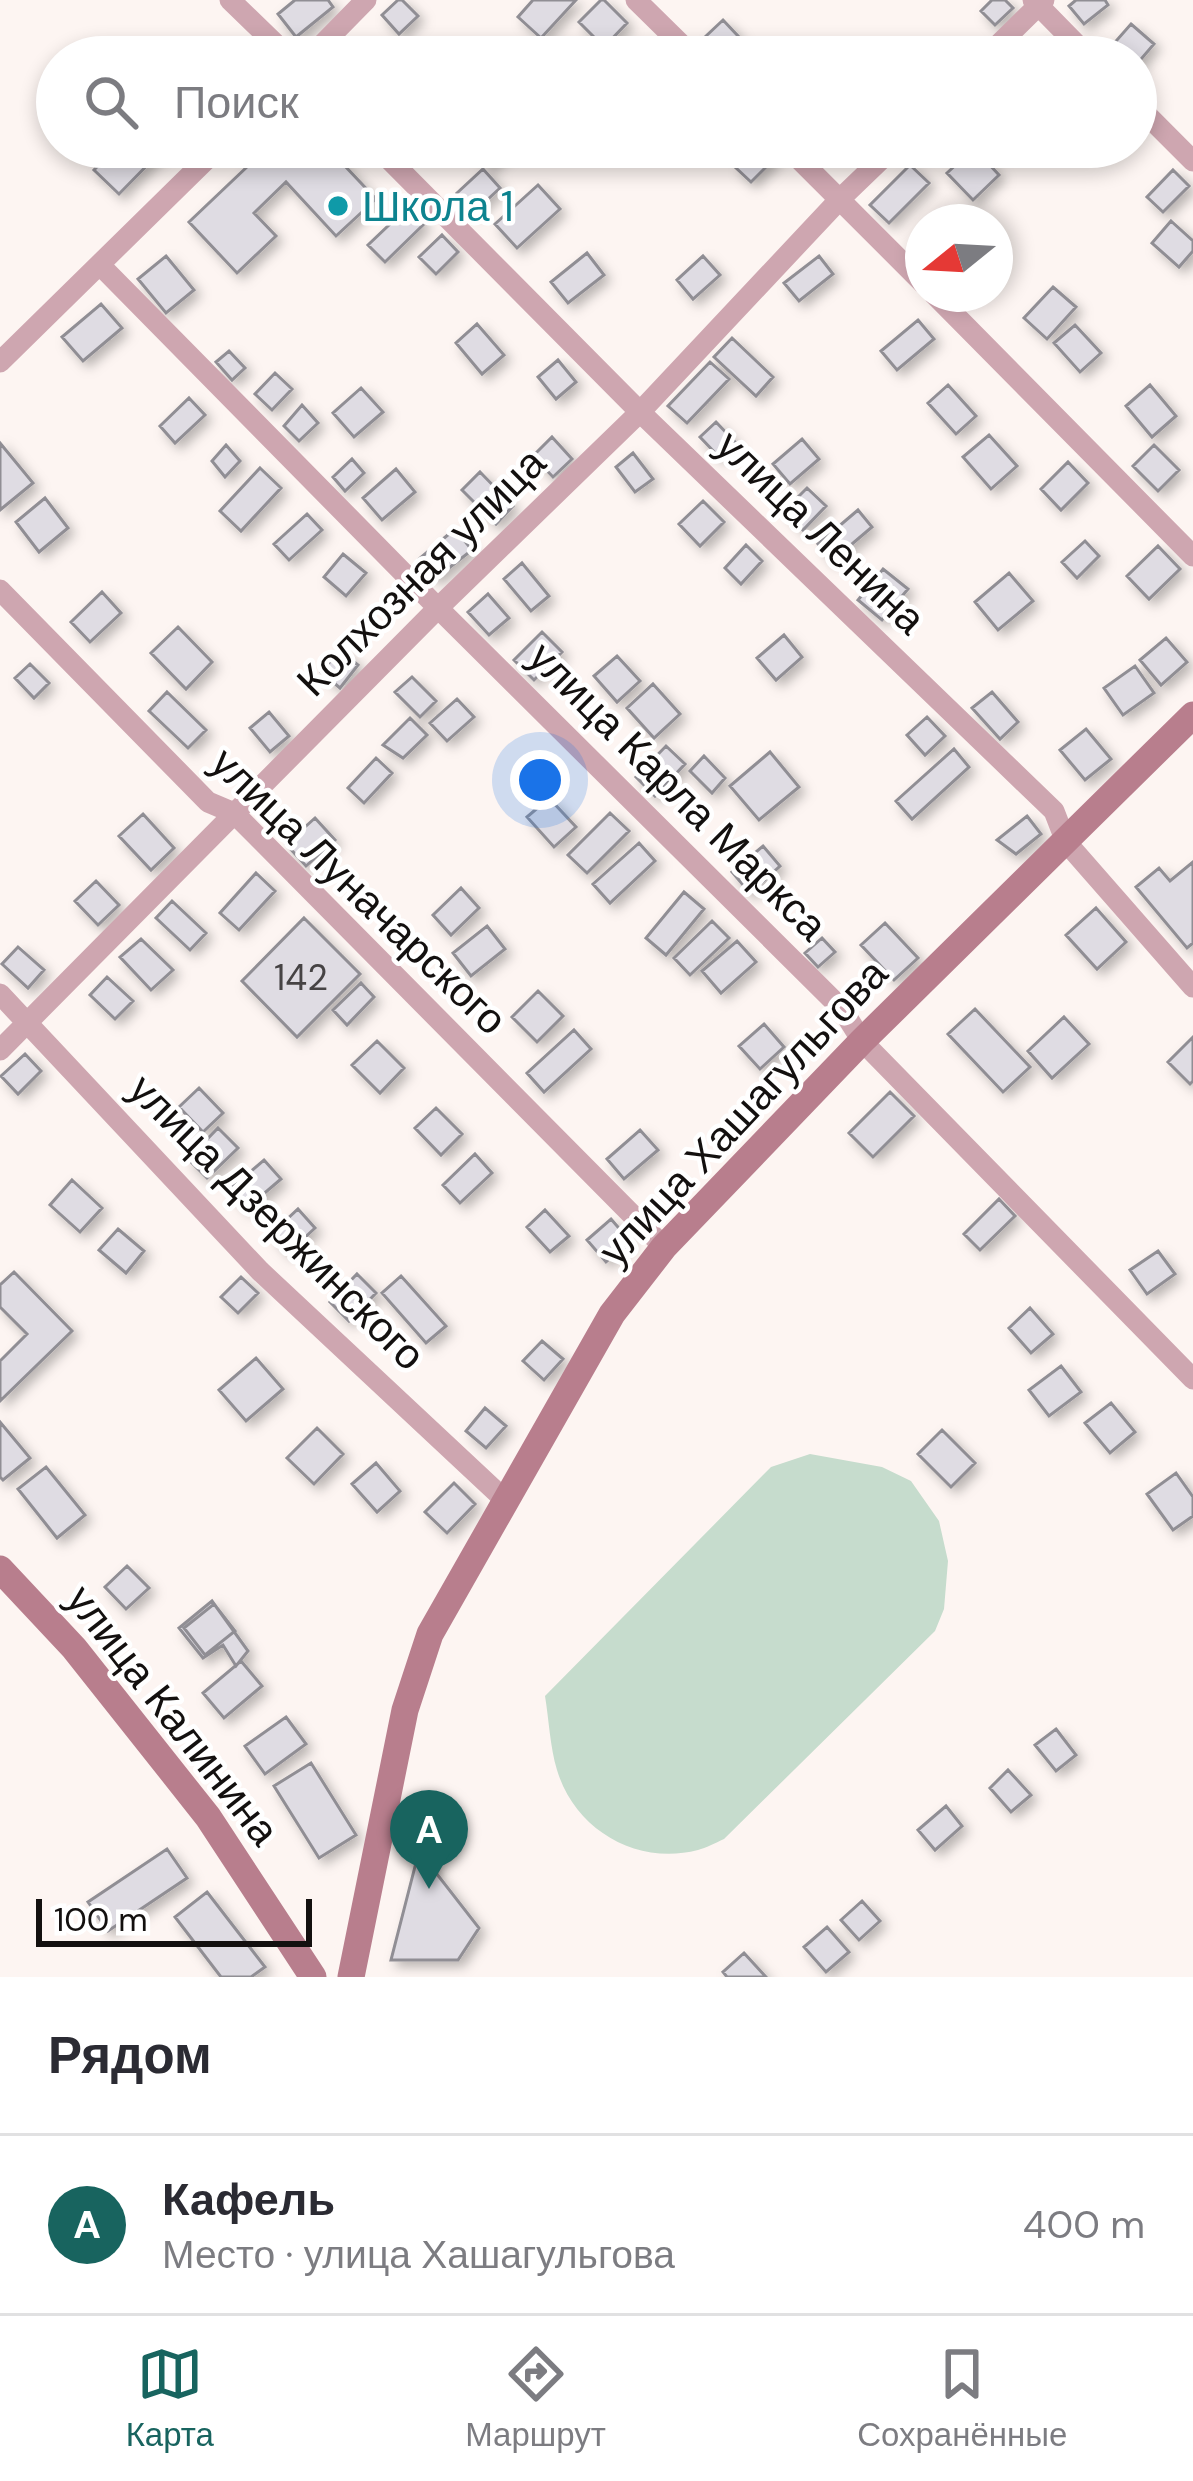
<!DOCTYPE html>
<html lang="ru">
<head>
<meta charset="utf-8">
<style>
	:root { --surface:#fff; --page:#f7f7f7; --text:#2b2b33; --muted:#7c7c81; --line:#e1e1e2; --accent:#18645f }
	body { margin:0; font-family:"DM Sans",sans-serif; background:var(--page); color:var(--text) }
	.compass { position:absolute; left:905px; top:204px; width:108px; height:108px; border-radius:50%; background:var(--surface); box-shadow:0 6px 18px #0003; rotate:252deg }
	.scale { position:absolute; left:36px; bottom:30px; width:276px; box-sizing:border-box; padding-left:12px; border:6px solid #13100f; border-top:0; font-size:33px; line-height:42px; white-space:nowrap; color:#13100f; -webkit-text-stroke:9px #fff; paint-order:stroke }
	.you { position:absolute; left:540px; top:780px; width:42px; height:42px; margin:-30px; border:9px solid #fff; border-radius:50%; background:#1a73e8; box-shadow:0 0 0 18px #1a73e833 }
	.badge { display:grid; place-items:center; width:78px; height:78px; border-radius:50%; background:var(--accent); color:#fff; font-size:39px; font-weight:700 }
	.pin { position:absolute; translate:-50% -99px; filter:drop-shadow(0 3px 6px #0008) }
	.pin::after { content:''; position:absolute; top:63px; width:42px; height:36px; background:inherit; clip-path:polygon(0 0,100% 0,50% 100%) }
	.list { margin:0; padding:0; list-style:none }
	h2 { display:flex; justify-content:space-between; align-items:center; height:156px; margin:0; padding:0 48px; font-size:51px }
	h2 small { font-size:39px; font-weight:400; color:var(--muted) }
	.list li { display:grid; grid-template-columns:78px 1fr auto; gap:36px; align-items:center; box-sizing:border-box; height:180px; padding:0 48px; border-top:3px solid var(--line) }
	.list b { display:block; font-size:45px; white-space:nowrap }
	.list p { margin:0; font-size:39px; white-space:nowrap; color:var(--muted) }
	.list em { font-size:39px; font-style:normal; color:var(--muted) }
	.icon { flex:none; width:66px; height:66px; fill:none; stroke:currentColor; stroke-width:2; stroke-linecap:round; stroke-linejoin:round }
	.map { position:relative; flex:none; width:1193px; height:1977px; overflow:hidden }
	.search { position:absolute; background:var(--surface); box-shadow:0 6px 18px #0003; left:36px; right:36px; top:36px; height:132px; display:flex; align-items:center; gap:30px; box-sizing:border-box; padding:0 42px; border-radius:66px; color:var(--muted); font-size:45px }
	.sheet { height:336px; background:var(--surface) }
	nav { display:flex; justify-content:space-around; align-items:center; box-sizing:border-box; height:168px; border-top:3px solid var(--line); background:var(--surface); font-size:33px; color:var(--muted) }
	nav a { display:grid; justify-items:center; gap:6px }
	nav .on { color:var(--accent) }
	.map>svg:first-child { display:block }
	.green { fill:#c6dccd }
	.building { fill:#dfdce3; stroke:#908e94; stroke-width:3; filter:url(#shadow) }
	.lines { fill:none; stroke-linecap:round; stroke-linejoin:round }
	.street { stroke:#cea6b0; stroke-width:21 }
	.secondary { stroke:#b87e8d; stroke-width:27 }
	.culture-dot { fill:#0f9aa8; stroke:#fff; stroke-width:4.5 }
	.labels { text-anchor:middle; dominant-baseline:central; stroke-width:9; stroke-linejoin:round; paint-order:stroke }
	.number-label { font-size:36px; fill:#464344 }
	.culture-label { font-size:42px; fill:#0d838f; stroke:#fff; text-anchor:start }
	.street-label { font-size:42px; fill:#13100f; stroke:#fff }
</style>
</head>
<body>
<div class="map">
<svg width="1193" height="1977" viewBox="0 0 1193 1977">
	<defs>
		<filter id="shadow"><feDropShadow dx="5.5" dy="5.5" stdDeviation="6" flood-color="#0004"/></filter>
	</defs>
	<rect width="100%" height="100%" fill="#fdf5f2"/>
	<path class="green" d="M810,1454l72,13 29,14 28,40 9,40 -4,48 -9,22 -211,208c-9,4 -18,9 -26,11 -61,16 -123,-20 -141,-80 -7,-23 -8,-50 -12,-74l226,-229z"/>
	<path class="building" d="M295,0h33l5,7 -37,30 -18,-23z
		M398,0h4l16,16 -19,18 -17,-19z
		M533,0h43l-35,38 -23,-21z
		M601,0h3l23,23 -23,24 -25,-25z
		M992,0h13l8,8 -18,17 -14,-14z
		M1076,0h29l3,5 -24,19 -15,-18z
		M723,20l15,16 -18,17 -15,-16z
		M1131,24l23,20 -18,21v-8h-18l-9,-8z
		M1046,38l19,19h-39z
		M116,147l47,2 -44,45 -25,-24z
		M268,147h59l49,52 -40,37 -50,-54 -32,31 22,23 -39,37 -48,-51z
		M469,147h39l-18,19z
		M755,147h7l12,12 -23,23 -16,-15z
		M974,148l25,27 -26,25 -26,-27z
		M910,165l19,18 -40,40 -19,-18z
		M483,169l17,19 -26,24 -17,-19z
		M1173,170l16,16 -26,26 -16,-15z
		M538,185l22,24 -43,39 -22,-24z
		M408,207l16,17 -39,38 -17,-17z
		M1171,221l22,20v10l-14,16 -27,-24z
		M442,235l16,17 -22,22 -17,-17z
		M587,253l17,22 -36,28 -17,-21z
		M166,256l28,34 -28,23 -28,-34z
		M703,256l17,19 -27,24 -16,-19z
		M819,256l14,18 -34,27 -15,-18z
		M1053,287l23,20 -29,32 -23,-21z
		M101,304l21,24 -39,33 -21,-24z
		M918,320l16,19 -37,31 -16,-19z
		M477,324l27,31 -22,19 -26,-31z
		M1075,325l26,28 -21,19 -26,-29z
		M732,338l41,39 -17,19 -42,-39z
		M229,351l16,17 -13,12 -16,-18z
		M558,360l18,22 -20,17 -18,-22z
		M710,362l19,17 -42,44 -19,-17z
		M275,373l17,16 -20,21 -17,-16z
		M948,385l28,31 -20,18 -28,-31z
		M1150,385l26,31 -24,21 -26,-31z
		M361,388l22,24 -29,25 -21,-24z
		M189,398l16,17 -30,28 -15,-17z
		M302,405l16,18 -19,18 -15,-15z
		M716,422l19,20 -16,15 -19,-20z
		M989,435l28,31 -26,23 -28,-32z
		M552,437l20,22 -19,18 -20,-21z
		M802,439l17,20 -29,25 -17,-20z
		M0,443l33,40 -33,27z
		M226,445l14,16 -15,16 -13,-16z
		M1154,445l25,25 -21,21 -25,-25z
		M633,453l20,26 -18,13 -19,-25z
		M352,459l12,14 -19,18 -12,-14z
		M1068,462l20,21 -27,27 -20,-21z
		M260,468l21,20 -40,43 -21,-20z
		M396,469l19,23 -33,28 -19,-22z
		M480,472l33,34 -17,18 -34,-34z
		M807,488l19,18 -23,24 -19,-19z
		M45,498l23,30 -29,24 -23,-30z
		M703,501l21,21 -24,24 -21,-22z
		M858,510l14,17 -40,34 -14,-17z
		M307,514l15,16 -33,30 -15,-16z
		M455,529l17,21 -37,29 -16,-20z
		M1085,541l14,15 -22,22 -15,-16z
		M746,545l16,16 -21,23 -16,-16z
		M1158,546l22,23 -31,30 -22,-23z
		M343,554l23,19 -20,23 -22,-19z
		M522,563l27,33 -18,15 -27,-32z
		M883,569l25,20 -26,31 -24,-20z
		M1009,573l24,28 -35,29 -23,-28z
		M102,592l19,21 -31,29 -19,-20z
		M488,594l21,24 -20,17 -21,-23z
		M178,627l34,35 -26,27 -35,-36z
		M542,632l20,20 -28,28 -20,-20z
		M784,635l18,22 -26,23 -19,-22z
		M1166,638l21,24 -26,23 -21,-25z
		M340,650l18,15 -18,23 -19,-16z
		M617,656l23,25 -23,21 -23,-26z
		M30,664l19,19 -15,15 -19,-20z
		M1135,666l19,27 -31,22 -19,-27z
		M412,677l24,24 -16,16 -25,-25z
		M653,684l27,30 -26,24 -27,-30z
		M167,692l39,38 -18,18 -39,-37z
		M992,692l26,30 -18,17 -28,-31z
		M457,699l17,18 -27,24 -17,-18z
		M269,712l20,24 -19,16 -20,-24z
		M927,717l18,19 -20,19 -18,-20z
		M410,718l17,17 -24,23 -20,-13z
		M1086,729l25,30 -26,21 -25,-30z
		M666,746l19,18 -30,32 -19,-19z
		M954,749l15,18 -57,52 -16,-18z
		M770,752l29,35 -40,33 -29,-34z
		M704,756l21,22 -13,15 -22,-22z
		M376,758l16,15 -28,30 -16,-15z
		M549,798l27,29 -22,20 -27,-30z
		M610,813l19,18 -42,42 -19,-18z
		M143,814l31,34 -23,22 -32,-34z
		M1027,816l14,18 -25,20 -19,-14z
		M315,818l20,22 -29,26 -20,-22z
		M639,843l16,18 -45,42 -17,-19z
		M763,846l17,20 -30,27 -18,-21z
		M1193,862v81l-6,5 -51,-61 23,-19 11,13z
		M256,873l19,18 -36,39 -19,-17z
		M96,881l23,24 -21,20 -23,-24z
		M461,888l18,20 -28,27 -18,-20z
		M684,892l20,17 -38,46 -20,-17z
		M172,901l34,32 -16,17 -34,-32z
		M1096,908l30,34 -29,27 -31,-34z
		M304,918l56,56 -63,63 -55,-56z
		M712,921l17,17 -39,37 -16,-17z
		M885,923l33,35 -24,22 -33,-35z
		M487,926l18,23 -34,27 -18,-23z
		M822,938l13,14 -17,15 -13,-14z
		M141,939l32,31 -22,20 -31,-33z
		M737,941l19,21 -35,31 -19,-22z
		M18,947l26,23 -16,18 -26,-24z
		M107,977l26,24 -18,18 -25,-24z
		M361,983l13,14 -27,28 -14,-15z
		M538,991l25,25 -26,26 -25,-25z
		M975,1009l55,58 -27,25 -55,-58z
		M1064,1017l25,27 -37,34 -24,-27z
		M764,1024l20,23 -24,22 -21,-23z
		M574,1030l17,19 -47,43 -17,-19z
		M1193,1037v44l-3,3 -22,-22z
		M377,1041l27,27 -24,25 -28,-28z
		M25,1054l16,17 -23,23 -17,-18z
		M199,1088l24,25 -20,19 -24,-25z
		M890,1092l24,24 -41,41 -24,-24z
		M436,1108l26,26 -21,21 -26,-27z
		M218,1128l20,20 -31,30 -19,-19z
		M640,1130l18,20 -34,29 -17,-20z
		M475,1154l17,19 -32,30 -17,-18z
		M264,1160l17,19 -35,30 -17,-19z
		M72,1180l30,28 -22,24 -30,-27z
		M999,1199l16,17 -35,34 -16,-16z
		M298,1209l17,19 -27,25 -17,-19z
		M545,1210l24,26 -19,16 -23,-25z
		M611,1219l19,22 -24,21 -19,-22z
		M118,1229l26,22 -18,22 -27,-23z
		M1158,1251l17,23 -28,20 -17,-24z
		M14,1272l58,59 -72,70v-40l27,-27 -27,-27v-22z
		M357,1274l19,19 -27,28 -19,-19z
		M401,1276l45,50 -20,17 -44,-50z
		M241,1277l17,16 -20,20 -17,-16z
		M1030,1308l23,26 -22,19 -22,-25z
		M542,1341l21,18 -19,21 -21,-19z
		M256,1358l27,31 -37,32 -27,-31z
		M1061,1366l20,26 -32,24 -20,-26z
		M1111,1403l24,29 -25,21 -25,-30z
		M485,1408l21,18 -20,22 -20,-17z
		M0,1422l30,36 -27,22 -3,-3z
		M317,1428l26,26 -29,30 -27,-26z
		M942,1430l33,33 -24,24 -33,-33z
		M376,1463l24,28 -23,21 -25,-28z
		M46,1467l39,48 -28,23 -39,-49z
		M1176,1473l17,24v19l-20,14 -26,-36z
		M454,1483l21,21 -28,29 -22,-21z
		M127,1566l22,22 -23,21 -21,-22z
		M212,1601l36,50 -12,15 -13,-21 -20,13 -24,-30z
		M214,1604l21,27 -30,24 -21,-27z
		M241,1661l21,25 -38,32 -21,-25z
		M286,1717l20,27 -41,30 -20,-28z
		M1056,1729l20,26 -20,16 -21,-26z
		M311,1763l45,72 -37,23 -45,-72z
		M1008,1770l23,25 -20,17 -21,-24z
		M946,1806l16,20 -27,24 -17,-20z
		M167,1849l20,29 -79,53 -20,-29z
		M419,1851l60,77 -21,32h-67z
		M207,1892l58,75 -14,10h-30l-46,-60z
		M862,1901l18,20 -21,19 -18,-20z
		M827,1927l22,25 -23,20 -22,-25z
		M744,1953l22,24h-39l-4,-5z"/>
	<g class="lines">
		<path class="street" d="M230,0l59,57
			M636,0l58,57
			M1033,0l56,57
			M310,57l56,-57
			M986,57l58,-57
			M1136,104l57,57
			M377,147l263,265 414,399 12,31 127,145
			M787,147l136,136
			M100,265l338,343 404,401 20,32 331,338
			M934,294l259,262
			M0,362l219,-215
			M0,590l208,212 26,11 430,434
			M0,994l260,277 244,228
			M0,1050l438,-442 202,-196 200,-213 54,-52"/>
		<path class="secondary" d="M0,1569l74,79 134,169 105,160
			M351,1977l54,-267 25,-76 182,-320 52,-67 198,-206 331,-326"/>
	</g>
	<circle class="culture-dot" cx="338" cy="206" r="12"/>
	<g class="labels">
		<g class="number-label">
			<text x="301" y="977">142</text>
		</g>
		<g class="culture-label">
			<text x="362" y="206">Школа 1</text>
		</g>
		<g class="street-label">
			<text transform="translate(821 532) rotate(44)">улица Ленина</text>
			<text transform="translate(421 572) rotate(-45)">Колхозная улица</text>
			<text transform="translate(678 791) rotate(45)">улица Карла Маркса</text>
			<text transform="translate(359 891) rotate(44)">улица Луначарского</text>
			<text transform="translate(743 1112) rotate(-47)">улица Хашагульгова</text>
			<text transform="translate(277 1222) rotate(45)">улица Дзержинского</text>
			<text transform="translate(173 1715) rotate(52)">улица Калинина</text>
		</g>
	</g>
</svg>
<svg class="compass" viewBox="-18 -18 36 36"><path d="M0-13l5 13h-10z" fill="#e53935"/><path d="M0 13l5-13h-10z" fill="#7c7c81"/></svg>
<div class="scale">100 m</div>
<div class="you"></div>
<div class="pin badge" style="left:429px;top:1889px">A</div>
<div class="search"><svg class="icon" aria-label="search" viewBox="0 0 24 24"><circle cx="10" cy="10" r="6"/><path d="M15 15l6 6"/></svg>Поиск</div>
</div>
<section class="sheet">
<h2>Рядом<small></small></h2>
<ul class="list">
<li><span class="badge">A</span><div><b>Кафель</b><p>Место · улица Хашагульгова</p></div><em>400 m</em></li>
</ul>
</section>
<nav>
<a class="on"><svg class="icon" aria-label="map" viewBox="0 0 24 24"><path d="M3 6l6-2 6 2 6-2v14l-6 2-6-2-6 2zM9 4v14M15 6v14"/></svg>Карта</a>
<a><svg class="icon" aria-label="directions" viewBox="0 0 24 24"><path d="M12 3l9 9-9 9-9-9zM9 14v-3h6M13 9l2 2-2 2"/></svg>Маршрут</a>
<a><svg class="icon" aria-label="saved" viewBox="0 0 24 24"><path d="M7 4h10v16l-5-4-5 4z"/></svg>Сохранённые</a>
</nav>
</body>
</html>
